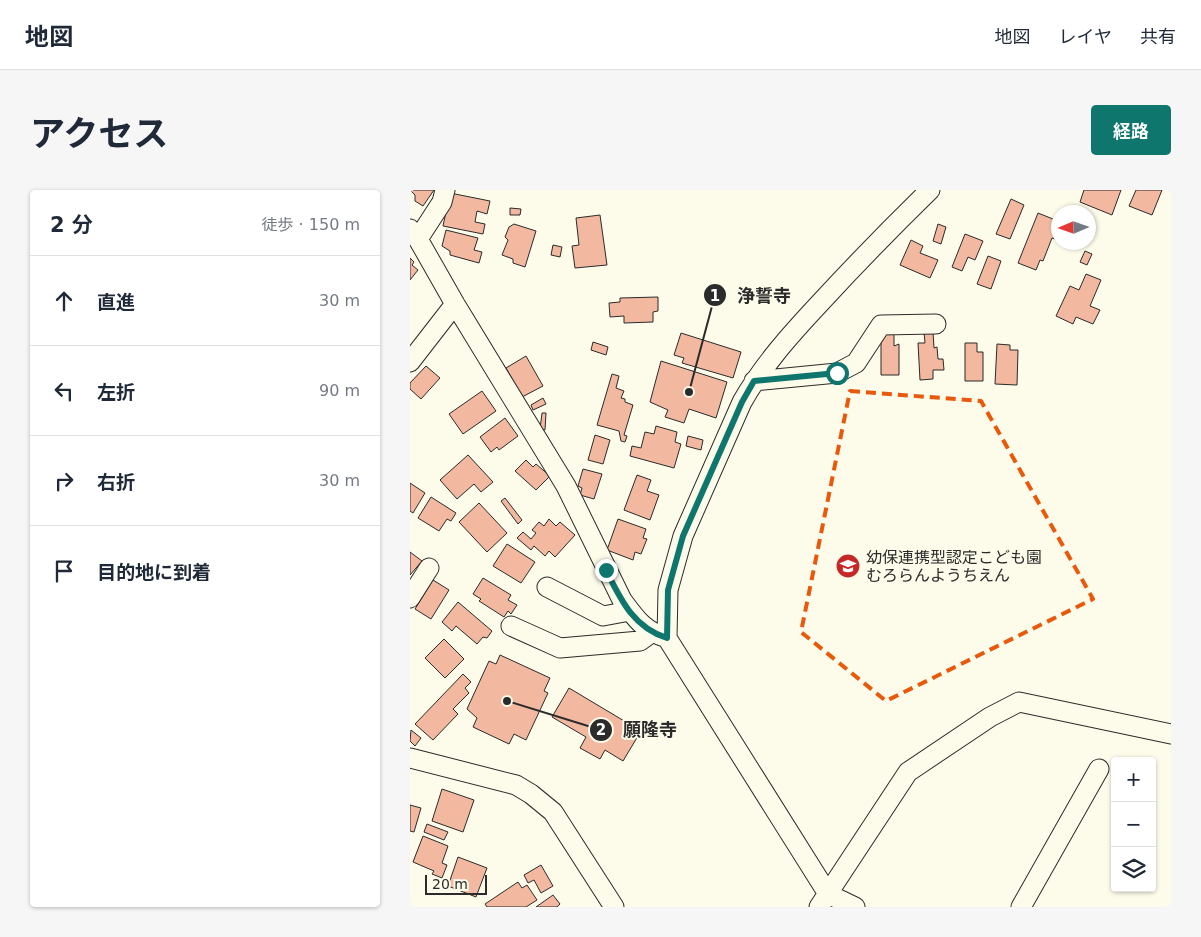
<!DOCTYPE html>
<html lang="ja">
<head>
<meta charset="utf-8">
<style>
	:root { --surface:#fff; --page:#f6f6f7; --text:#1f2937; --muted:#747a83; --line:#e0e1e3; --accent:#0f766e }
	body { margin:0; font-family:"DejaVu Sans","Noto Sans JP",sans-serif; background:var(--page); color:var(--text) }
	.controls { position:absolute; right:15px; bottom:15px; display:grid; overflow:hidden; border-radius:5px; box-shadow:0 1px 4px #0004 }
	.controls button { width:45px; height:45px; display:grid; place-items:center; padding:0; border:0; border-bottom:1px solid var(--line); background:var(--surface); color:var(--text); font:25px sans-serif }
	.compass { position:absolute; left:641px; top:15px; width:45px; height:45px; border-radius:50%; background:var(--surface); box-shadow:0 1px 4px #0004; rotate:268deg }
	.scale { position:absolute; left:15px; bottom:12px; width:62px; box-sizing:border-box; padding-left:5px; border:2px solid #2b2b2b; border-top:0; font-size:14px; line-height:18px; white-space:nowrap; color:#2b2b2b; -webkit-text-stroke:4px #fdfbea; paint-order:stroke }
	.stop { position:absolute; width:15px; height:15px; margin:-11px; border:4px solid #0f766e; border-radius:50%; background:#fff }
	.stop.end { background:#0f766e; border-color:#fff; box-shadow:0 1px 5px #0008 }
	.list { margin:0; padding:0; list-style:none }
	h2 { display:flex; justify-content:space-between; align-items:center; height:65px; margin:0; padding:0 20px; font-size:21px }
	h2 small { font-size:16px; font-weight:400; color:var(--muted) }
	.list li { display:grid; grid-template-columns:32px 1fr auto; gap:15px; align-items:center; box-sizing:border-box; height:90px; padding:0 20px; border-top:1px solid var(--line) }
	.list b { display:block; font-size:19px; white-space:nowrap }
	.list em { font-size:16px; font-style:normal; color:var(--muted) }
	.icon { flex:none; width:28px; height:28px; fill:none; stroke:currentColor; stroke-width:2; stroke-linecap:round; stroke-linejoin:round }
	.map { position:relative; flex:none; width:761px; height:717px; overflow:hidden; border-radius:5px }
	header { display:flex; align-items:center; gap:30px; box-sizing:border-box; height:70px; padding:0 25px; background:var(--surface); border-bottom:1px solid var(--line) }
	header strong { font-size:24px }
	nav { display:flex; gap:28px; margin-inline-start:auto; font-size:18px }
	.intro { display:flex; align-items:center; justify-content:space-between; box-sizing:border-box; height:120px; padding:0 30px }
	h1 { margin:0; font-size:35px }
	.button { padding:12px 22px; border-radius:5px; background:var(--accent); color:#fff; font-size:18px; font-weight:700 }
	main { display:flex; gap:30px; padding:0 30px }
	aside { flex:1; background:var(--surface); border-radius:5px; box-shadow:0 1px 4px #0004 }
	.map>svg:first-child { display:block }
	.building { fill:#f2b8a0; stroke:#2b2b2b }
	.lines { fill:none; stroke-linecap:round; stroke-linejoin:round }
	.minor-casing { stroke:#2b2b2b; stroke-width:21 }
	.minor { stroke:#fdfbea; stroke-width:19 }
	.route { stroke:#0f766e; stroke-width:6 }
	.marked { fill:none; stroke:#e8590c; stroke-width:4; stroke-dasharray:10 6; stroke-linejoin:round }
	.labels { text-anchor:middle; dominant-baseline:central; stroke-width:4; stroke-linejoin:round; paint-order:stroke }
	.poi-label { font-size:16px; fill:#2b2b2b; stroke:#fdfbea; text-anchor:start }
	.leader { fill:none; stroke:#2b2b2b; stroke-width:2 }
	.callout-dot { fill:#2b2b2b; stroke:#fdfbea; stroke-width:2 }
	.mark-label { font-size:15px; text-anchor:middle; font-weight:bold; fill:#fff }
	.callout-label { font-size:18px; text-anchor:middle; font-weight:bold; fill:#2b2b2b; stroke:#fdfbea; stroke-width:4; stroke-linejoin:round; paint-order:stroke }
</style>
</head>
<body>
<header>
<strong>地図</strong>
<nav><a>地図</a><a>レイヤ</a><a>共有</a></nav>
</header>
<div class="intro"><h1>アクセス</h1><a class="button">経路</a></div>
<main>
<aside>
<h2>2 分<small>徒歩 · 150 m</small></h2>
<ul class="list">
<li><svg class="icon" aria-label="ahead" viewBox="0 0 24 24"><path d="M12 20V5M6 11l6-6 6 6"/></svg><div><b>直進</b></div><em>30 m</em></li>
<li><svg class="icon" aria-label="left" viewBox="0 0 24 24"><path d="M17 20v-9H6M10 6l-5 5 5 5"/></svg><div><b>左折</b></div><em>90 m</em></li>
<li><svg class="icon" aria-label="right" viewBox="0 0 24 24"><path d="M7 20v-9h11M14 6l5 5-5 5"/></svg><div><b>右折</b></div><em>30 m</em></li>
<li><svg class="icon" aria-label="arrive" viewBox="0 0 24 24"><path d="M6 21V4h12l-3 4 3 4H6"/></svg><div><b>目的地に到着</b></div></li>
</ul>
</aside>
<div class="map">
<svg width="761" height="717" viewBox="0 0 761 717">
	<rect width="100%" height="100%" fill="#fdfbea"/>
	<path class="building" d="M0,0h24l-11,16 -8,-5v-6z
		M674,0h37l-9,25 -32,-13z
		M726,0h26l-10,25 -23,-9z
		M40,3l40,8 -3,13 -10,-3 -2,11 10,2 -2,10 -40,-8z
		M601,9l13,6 -14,34 -14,-5z
		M100,18l11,1 -1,6h-10z
		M628,23l20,8v19l-6,-2 -9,23 -3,-1 -4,10 -18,-7z
		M190,25l7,50 -32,3 -3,-22 7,-1 -3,-27z
		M104,34l22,7 -11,36 -12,-4v-4l-11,-4 6,-15 -3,-3 4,-10z
		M528,34l8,3 -5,17 -8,-3z
		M36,40l32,8 -4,12 8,2 -3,11 -29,-8v-4l-8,-5z
		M555,44l18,7 -8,19 -7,-3 -6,14 -10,-4z
		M501,50l12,6 -3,7 18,7 -8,18 -30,-13z
		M143,55l9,2 -2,10 -9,-2z
		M675,61l7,3 -5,11 -7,-3z
		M578,66l13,5 -10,28 -14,-5z
		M0,68l4,4 -2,3 6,5 -8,10z
		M676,84l15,6 -11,26 10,4 -7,14 -17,-7 -3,7 -17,-8 14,-30 9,4z
		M248,107v14l-5,1v10l-29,1v-7l-14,1 -1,-14 11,-1v-4z
		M514,142h9l1,16 3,-1 1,12h5l1,11h-11v9l-13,1 -2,-37h7z
		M271,143l60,19 -8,26 -51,-15 2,-5 -10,-3z
		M471,144h13v12l5,-2v31h-18z
		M183,152l15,5 -2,8 -15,-5z
		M555,153h12v9h6v29h-18z
		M587,154l13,1v5h8l-1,35 -22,-1z
		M116,166l17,30 -21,11 -16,-29z
		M251,171l66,21 -11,36 -27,-9 -5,14 -19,-6 3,-7 -18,-8z
		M16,176l14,12 -19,21 -11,-10v-6z
		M202,184l7,2 -3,12 8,3 -3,7 4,1v3l8,3 -9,30 3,1 -2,6 -4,-1 -2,-10 -22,-6z
		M72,201l14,20 -33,23 -14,-20z
		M133,208l3,6 -13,6 -2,-5z
		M132,223h4l-1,17 -5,-1z
		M95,228l13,18 -19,14 -2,-3 -6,5 -11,-15z
		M246,236l21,6 -2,10 6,2 -7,24 -44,-12 2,-10 9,2 4,-16 9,2z
		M185,245l15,5 -7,24 -15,-4z
		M278,246l15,4 -2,10 -15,-4z
		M58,265l25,27 -12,10 -7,-8 -17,15 -17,-19z
		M116,270l7,7 3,-3 14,12 -14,14 -21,-19z
		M173,279l19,5 -8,25 -14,-4 2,-7 -4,-2z
		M227,285l14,5 -4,11 12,4 -9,25 -26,-10z
		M0,293l15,10 -12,20 -3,-2z
		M21,307l25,16 -5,8 -4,-2 -8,12 -21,-13z
		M95,308l17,22 -4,4 -17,-23z
		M69,313l28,30 -20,19 -28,-30z
		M139,329l7,7 4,-4 15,13 -20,22 -6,-6 -4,5 -11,-10 -3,4 -14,-12 6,-6 8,7 5,-6 -4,-3 7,-8 5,4z
		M208,329l28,10 -3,9 4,1 -6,15 -6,-2 -2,8 -26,-10z
		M97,354l28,18 -14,21 -28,-17z
		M0,362l12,9 -12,14z
		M73,388l28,17 -3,5 9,5 -6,9 -3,-3 -4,6 -25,-16 2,-2 -8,-5z
		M23,390l16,10 -18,29 -16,-10z
		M48,412l34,29 -5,7 -4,-1 -6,7 -21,-18 -4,5 -10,-9z
		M34,449l20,20 -19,19 -20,-20z
		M90,465l50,23 -6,13 4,2 -22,47 -12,-6 -5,10 -36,-17 4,-9 -10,-9 22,-48 7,3z
		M53,484l8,8 -6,6 4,5 -16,16 5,5 -25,26 -18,-16z
		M159,498l72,43 -18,30 -18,-11 -5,9 -20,-11 6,-11 -34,-20z
		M1,540l10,8 -6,8 -5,-5z
		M32,599l32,11 -11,32 -31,-11z
		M0,615l11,3 -7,24 -4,-1z
		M17,634l21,8 -4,8 -20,-8z
		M13,646l25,10 -6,17 5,2 -5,13 -10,-4 2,-3 -21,-9z
		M48,667l29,11 -11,29 -28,-11z
		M131,675l12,21 -12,7 -7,-13 -6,3 -4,-8z
		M108,692l4,6 5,-3 10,15 -11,7h-39l-2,-3z
		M143,705l7,9 -3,3h-21z"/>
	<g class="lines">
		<defs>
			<path id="minor" d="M0,39l8,10 37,65 111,182 56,114c14,19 22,31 45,38
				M8,49l24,-37 3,-12
				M0,172l45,-58
				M344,191l83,-8 19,-10 25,-38 55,-1
				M137,397l56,29 27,-5
				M0,408l19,-30
				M101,436l49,22 80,-7 11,-8
				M0,568l106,27 15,9 22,18 61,95
				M409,717l89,-135 82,-55 29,-15 152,32
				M445,717l-27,-13 -161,-256 1,-48 15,-54 59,-134c21,-37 49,-68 78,-99 36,-39 72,-76 110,-113
				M611,717l78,-138"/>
		</defs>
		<use href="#minor" class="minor-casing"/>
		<use href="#minor" class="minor"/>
	</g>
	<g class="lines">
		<path class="route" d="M196,380c15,30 27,57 61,68l1,-48 15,-54 59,-134 12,-21 83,-8"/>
	</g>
	<path class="marked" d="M440,201l131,10 112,198 -207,102 -85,-69z"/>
	<defs>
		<symbol id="school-disc" viewBox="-11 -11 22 22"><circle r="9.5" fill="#c62828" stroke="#fdfbea"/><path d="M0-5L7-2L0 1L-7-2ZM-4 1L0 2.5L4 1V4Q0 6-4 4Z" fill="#fff"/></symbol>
	</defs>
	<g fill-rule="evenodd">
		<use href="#school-disc" x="424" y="362" width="28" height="28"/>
	</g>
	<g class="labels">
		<g class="poi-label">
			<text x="456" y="367">幼保連携型認定こども園<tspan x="456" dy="18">むろらんようちえん</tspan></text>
		</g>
	</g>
	<path class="leader" d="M279 202L305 105M97 511L191 540"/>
	<g class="callout-dot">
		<circle cx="279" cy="202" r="5"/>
		<circle cx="97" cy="511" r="5"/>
		<circle cx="305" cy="105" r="12"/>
		<circle cx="191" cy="540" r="12"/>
	</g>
	<g class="mark-label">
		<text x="305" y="111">1</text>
		<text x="191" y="545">2</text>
	</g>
	<g class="callout-label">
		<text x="354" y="112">浄誓寺</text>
		<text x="240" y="546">願隆寺</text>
	</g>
</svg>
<div class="controls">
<button>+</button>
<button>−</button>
<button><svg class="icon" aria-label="layers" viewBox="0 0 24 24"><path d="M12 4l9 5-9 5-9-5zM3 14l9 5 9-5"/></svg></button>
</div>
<svg class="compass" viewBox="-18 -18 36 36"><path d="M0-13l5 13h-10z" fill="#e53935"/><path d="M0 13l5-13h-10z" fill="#747a83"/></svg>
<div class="scale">20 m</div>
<div class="stop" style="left:427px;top:183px"></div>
<div class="stop end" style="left:196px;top:380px"></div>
</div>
</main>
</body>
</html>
